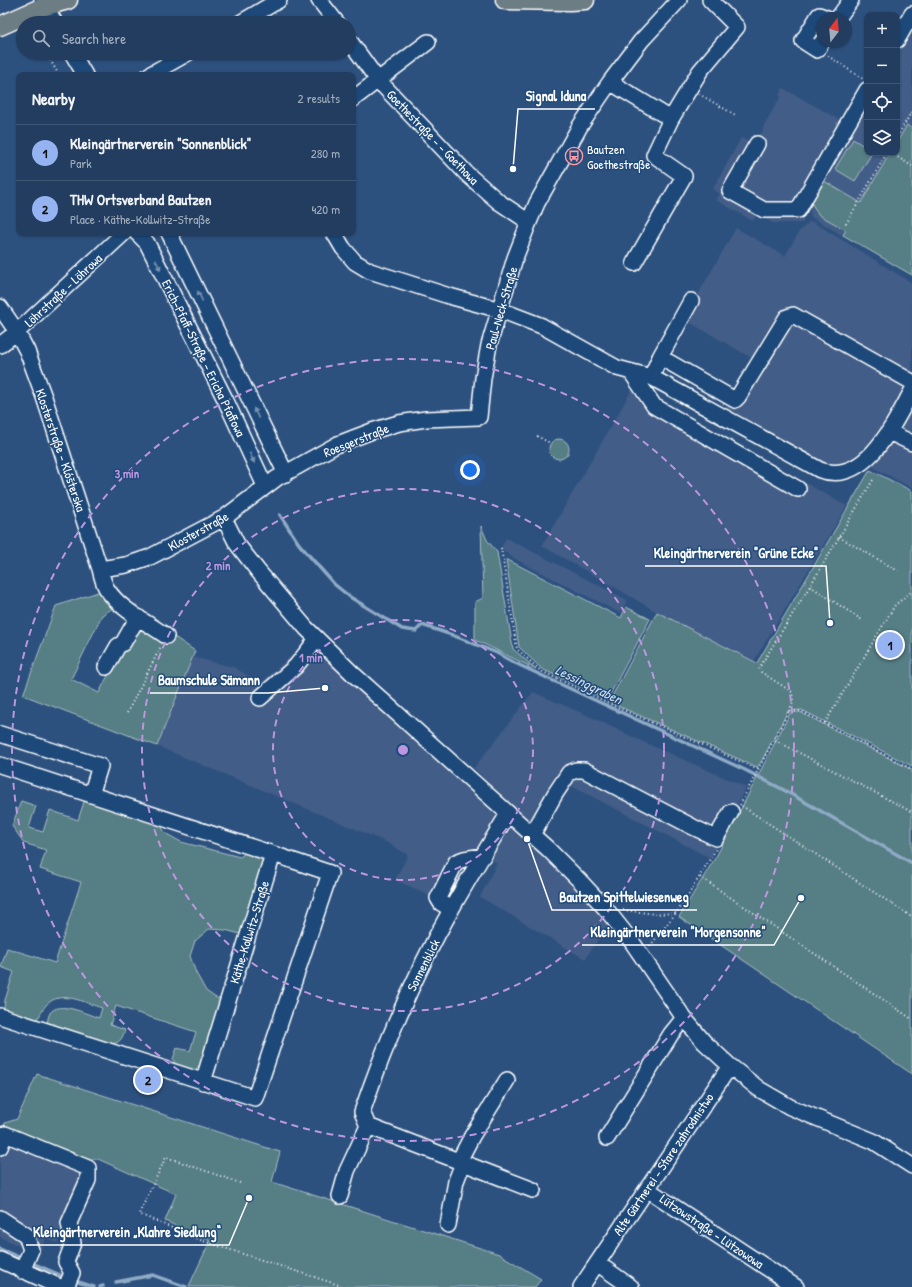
<!DOCTYPE html>
<html lang="en">
<head>
<meta charset="utf-8">
<style>
	:root { --surface:#223d5f; --page:#2e4868; --text:#f1f3f6; --muted:#a2aebd; --line:#3f5674; --accent:#95b2f1 }
	body { margin:0; font-family:"Patrick Hand",sans-serif; background:var(--page); color:var(--text) }
	.controls { position:absolute; right:12px; top:12px; display:grid; overflow:hidden; border-radius:8px; box-shadow:0 1px 3px #0004 }
	.controls button { width:36px; height:36px; display:grid; place-items:center; padding:0; border:0; border-bottom:1px solid var(--line); background:var(--surface); color:var(--text); font:20px sans-serif }
	.compass { position:absolute; left:816px; top:12px; width:36px; height:36px; border-radius:50%; background:var(--surface); box-shadow:0 1px 3px #0004; rotate:16deg }
	.you { position:absolute; left:470px; top:470px; width:14px; height:14px; margin:-10px; border:3px solid #fff; border-radius:50%; background:#1a73e8; box-shadow:0 0 0 6px #1a73e833 }
	.badge { display:grid; place-items:center; width:26px; height:26px; border-radius:50%; background:var(--accent); color:#111; font-size:13px; font-weight:700 }
	.pin { position:absolute; translate:-50% -50%; border:2px solid #fff; box-shadow:0 1px 4px #0006 }
	.list { margin:0; padding:0; list-style:none }
	h2 { display:flex; justify-content:space-between; align-items:center; height:52px; margin:0; padding:0 16px; font-size:17px }
	h2 small { font-size:13px; font-weight:400; color:var(--muted) }
	.list li { display:grid; grid-template-columns:26px 1fr auto; gap:12px; align-items:center; box-sizing:border-box; height:56px; padding:0 16px; border-top:1px solid var(--line) }
	.list b { display:block; font-size:15px; white-space:nowrap }
	.list p { margin:0; font-size:13px; white-space:nowrap; color:var(--muted) }
	.list em { font-size:13px; font-style:normal; color:var(--muted) }
	.icon { flex:none; width:22px; height:22px; fill:none; stroke:currentColor; stroke-width:2; stroke-linecap:round; stroke-linejoin:round }
	.map { position:relative; flex:none; width:912px; height:1287px; overflow:hidden }
	.search { position:absolute; background:var(--surface); box-shadow:0 1px 3px #0004; left:16px; top:16px; width:340px; height:44px; display:flex; align-items:center; gap:10px; box-sizing:border-box; padding:0 14px; border-radius:22px; color:var(--muted); font-size:15px }
	.panel { position:absolute; background:var(--surface); box-shadow:0 1px 3px #0004; left:16px; top:72px; width:340px; height:164px; border-radius:8px }
	.map>svg:first-child { display:block }
	.built { fill:#425d87 }
	.green { fill:#567e85; stroke:#aabec2 }
	.lines { fill:none; stroke-linecap:round; stroke-linejoin:round }
	.stream { stroke:#8fabc6; stroke-width:3.5 }
	.minor-casing { stroke:#fff; stroke-width:18 }
	.major-casing { stroke:#fff; stroke-width:21 }
	.path { stroke:#fff; stroke-width:2; stroke-dasharray:1 3; stroke-linecap:butt }
	.minor { stroke:#1f4a7a; stroke-width:15 }
	.major { stroke:#6d7d84; stroke-width:18 }
	.oneway { fill:#7992af }
	.ring { fill:none; stroke:#bd96df; stroke-width:2; stroke-dasharray:7 5 }
	.labels { text-anchor:middle; dominant-baseline:central; stroke-width:3; stroke-linejoin:round; paint-order:stroke }
	.street-label { font-size:13px; fill:#fff; stroke:#1f4a7a }
	.poi-label { font-size:13px; fill:#fff; stroke:#1f4a7a; text-anchor:start }
	.water-label { font-size:14px; font-style:italic; fill:#d0dce7; stroke:#1f4a7a }
	.centre { fill:#bd96df; stroke:#1f4a7a; stroke-width:2 }
	.ring-label { font-size:12px; text-anchor:middle; font-weight:bold; fill:#bd96df; stroke:#1f4a7a; stroke-width:3; stroke-linejoin:round; paint-order:stroke }
	.leader { fill:none; stroke:#fff; stroke-width:1.5 }
	.callout-dot { fill:#fff; stroke:#1f4a7a; stroke-width:1.5 }
	.callout-label { font-size:14px; text-anchor:middle; font-weight:bold; fill:#fff; stroke:#1f4a7a; stroke-width:3; stroke-linejoin:round; paint-order:stroke }
</style>
</head>
<body>
<div class="map">
<svg width="912" height="1287" viewBox="0 0 912 1287">
	<rect width="100%" height="100%" fill="#2d517f"/>
	<filter id="ink" filterUnits="userSpaceOnUse"><feTurbulence type="fractalNoise" baseFrequency=".025" numOctaves="2"/><feDisplacementMap in="SourceGraphic" scale="8" xChannelSelector="R" yChannelSelector="G"/><feConvolveMatrix kernelMatrix="1 2 1 2 8 2 1 2 1" color-interpolation-filters="sRGB"/></filter>
	<g filter="url(#ink)">
		<path class="built" d="M912,21v255l-101,-59 -3,-19 59,-103v58h30v-108z
			M783,88l62,35 -42,92v8h-30l-16,-9 -4,7 -37,-21 4,-6 -7,-5 28,-51 9,4 12,-9 2,-8 17,-29 -2,-1z
			M809,222h4l99,61v205l-43,-23 -24,14 -10,3 -8,-3 -107,-60 35,-59 -71,-41 52,-91 49,28 14,-24z
			M633,388l214,118 -93,155 -97,-49 -46,-27 -69,-39z
			M506,538l121,62 -7,13 -107,-55 -12,-10z
			M312,637l102,93 198,189 -27,40 -105,-62 17,-34 -20,-13 -33,22 -14,25 -7,-5 -28,-12 13,-25 -22,-13 -229,-96 35,-89 41,10 28,16z
			M533,692l58,25 50,24 105,46 -36,71 -138,-72 -32,49 -66,-67z
			M0,1134l92,35 -35,74 -11,-5 -8,17 -38,-18z"/>
		<path class="green" d="M907,125l5,4v146l-69,-40 3,-5 -27,-15 -11,-17 11,-20 42,25 29,-50h7v-11z
			M853,139l14,9v5h5l-17,28 -20,-12z
			M549 449a10 10 0 1 1 20 0a10 10 0 1 1-20 0Z
			M870,470l42,21v275l-110,-56 -14,1 -28,53 -3,3 -148,-65 48,-90 100,51z
			M481,526l6,14 10,12 16,97 23,20c-21,-9 -40,-20 -61,-29v-38l8,-4z
			M506,559l115,59 5,-11 24,12 -43,81 -65,-31 -23,-22z
			M104,590l14,15 -16,10 -31,64 28,14 23,-45 17,-27 34,15 22,15 -38,95 -134,-51 33,-89z
			M800,712l112,58v304l-233,-157 38,-62 22,-42 51,-100z
			M85,799l75,25 5,9 16,9 59,15 8,-6 10,4 9,7 -23,73 -19,-5 -16,-1 -14,12 -5,15 6,17 10,18 10,7 7,2 -19,60 -10,11 -19,-7 -2,-5 4,-11 13,3 6,-19 -80,-26 -6,19 15,5c-3,9 -5,13 -14,14l-63,-19c-1,-4 0,-8 2,-12 9,-13 36,1 49,5l3,-10c-17,-5 -41,-19 -56,-3 -4,4 -5,11 -10,15l-32,-11 1,-9 9,-28 -13,-5 6,-19 48,15 26,-81 -41,-13 6,-19 -22,-7 -12,-17 9,-25 15,5 -7,22 14,4 7,-22 28,10z
			M37,1074l243,78 -8,30 227,72 42,25 -6,8h-342l-4,-1 21,-45 -45,-20 11,-27 -78,-35h-5l-5,8 -86,-37 3,-7 12,-4z"/>
		<g class="lines">
			<path class="stream" d="M280,515l19,29 35,40 16,13 52,32 14,2 6,-6 30,10 45,18 18,10 230,107 37,19 130,74
				M0,1249l23,10
				M30,1262l37,16
				M72,1280l22,7
				M116,1282l37,-7 33,12
				M100,1287l3,-1"/>
			<defs>
				<path id="minor" d="M42,0l13,23
					M319,0l18,23
					M838,18l13,-18
					M240,23l39,-23
					M349,40l28,39 90,95 32,28 30,20
					M897,40l15,-26
					M822,42l-5,8 -14,-9 16,-26 8,3
					M72,53l13,22
					M149,75l39,-22
					M610,82l61,37
					M353,99l75,-57
					M757,144l-27,47 34,19h34l69,-120
					M137,233l10,10 79,158 39,85
					M169,233l117,241
					M334,233l9,15 12,14 15,9 79,25 51,14 42,16 75,42 34,9 169,93c46,16 74,-47 92,-79
					M634,263l50,-87 -30,-21 17,-36 29,-48 37,-44 -27,-27
					M0,307l17,25 10,19 17,46 56,172c2,7 3,14 7,20 12,20 41,34 59,47
					M0,345l17,-13 107,-99
					M660,357l31,-56
					M631,372l23,34 144,83
					M651,377l9,-20 75,43 3,-3 49,-80 6,-2 119,67
					M889,432l23,11
					M224,518l13,26 21,27 48,57 46,45 196,176 32,32 26,28 26,33 52,76 20,24 26,24 29,23 31,18 83,34 39,25
					M100,569l26,-4 24,-8 74,-39 53,-40 61,-34 34,-13 27,-8 27,-4 53,-2 4,-39 6,-33 26,-87 14,-36 8,-19 43,-77 30,-44 31,-41 38,-41
					M106,667l12,-21 5,-3 15,-26
					M260,698l36,-32 21,-27
					M0,734l100,32 -9,29
					M0,765l273,89 -70,228
					M508,814c-19,31 -38,62 -56,94 -37,65 -66,134 -90,204l6,14 165,64
					M532,835l23,-41 14,-21 7,-3h8l109,57 23,11 15,-26
					M451,909l-10,-6 -3,-5 18,-36 8,-3 19,-3
					M0,1016l255,82 75,-225 -57,-19
					M607,1138l64,-104 13,-16
					M0,1147l5,-13 83,34v12l-19,43 4,20 -7,19 6,11 -6,14
					M459,1161l13,-25 35,-56
					M647,1189l149,98
					M340,1196l7,-25 21,-45
					M0,1218l26,17 5,15 -9,21
					M448,1225l8,-44 7,-18
					M0,1260l60,27
					M597,1263l34,24
					M581,1287l149,-221"/>
				<path id="major" d="M505,0l65,1 15,-1
					M0,26l45,-20 23,-6"/>
			</defs>
			<use href="#minor" class="minor-casing"/>
			<use href="#major" class="major-casing"/>
			<path class="path" d="M46,53l13,22
				M828,56l35,23
				M897,59l1,1
				M699,94l38,22
				M897,137l15,-26
				M891,153l21,13
				M846,224l41,-71
				M537,436l13,7
				M839,537l59,34
				M501,548l16,101 24,22 80,38 134,59h4l30,-57h12l111,58
				M810,586l52,34
				M789,711l4,-9 -1,-10 -31,-20 -2,-4 51,-82 63,-106
				M127,713l34,-67
				M825,723l70,-118 17,-14
				M775,740l137,72
				M740,805l19,-37
				M742,806l170,111
				M700,877l212,142
				M623,910l33,4 20,-1
				M650,946l33,-42 33,-55
				M240,1183l-74,-26 -27,57 64,27 142,46"/>
			<use href="#minor" class="minor"/>
			<use href="#major" class="major"/>
		</g>
		<defs><path id="oneway-solid" d="M-6-.8H1V-3.2L6.5 0L1 3.2V.8H-6Z"/></defs>
		<g class="oneway">
			<use href="#oneway-solid" transform="translate(158 265) rotate(63)"/>
			<use href="#oneway-solid" transform="translate(200 296) rotate(-116)"/>
			<use href="#oneway-solid" transform="translate(256 413) rotate(-116)"/>
			<use href="#oneway-solid" transform="translate(252 458) rotate(65)"/>
		</g>
	</g>
	<g class="ring">
		<circle cx="403" cy="750" r="130"/>
		<circle cx="403" cy="750" r="261"/>
		<circle cx="403" cy="750" r="391"/>
	</g>
	<defs>
		<symbol id="bus-ring" viewBox="-11 -11 22 22"><circle r="9.5" fill="#1f4a7a" stroke="#ff9aa2" stroke-width="1.5"/><path d="M-5-6H5V4H4V6H2V4H-2V6H-4V4H-5ZM-3.5-4V0h7V-4ZM-3.5 1.2v1.5H-2V1.2ZM2 1.2v1.5H3.5V1.2Z" fill="#ff9aa2"/></symbol>
	</defs>
	<g fill-rule="evenodd">
		<use href="#bus-ring" x="564" y="146" width="20" height="20"/>
	</g>
	<g class="labels">
		<g class="street-label">
			<text transform="translate(433 137) rotate(46)">Goethestraße - - Goethowa</text>
			<text transform="translate(63 290) rotate(-43)">Löhrstraße - Löhrowa</text>
			<text transform="translate(501 308) rotate(-74)">Paul-Neck-Straße</text>
			<text transform="translate(204 358) rotate(64)">Erich-Pfaff-Straße – Ericha Pfaffowa</text>
			<text transform="translate(356 440) rotate(-22)">Roesgerstraße</text>
			<text transform="translate(61 450) rotate(71)">Klosterstraße - Klóšterska</text>
			<text transform="translate(198 531) rotate(-29)">Klosterstraße</text>
			<text transform="translate(249 932) rotate(-73)">Käthe-Kollwitz-Straße</text>
			<text transform="translate(423 965) rotate(-63)">Sonnenblick</text>
			<text transform="translate(663 1164) rotate(-56)">Alte Gärtnerei - Stare zahrodnistwo</text>
			<text transform="translate(712 1231) rotate(34)">Lützowstraße - Lützowowa</text>
		</g>
		<g class="poi-label">
			<text x="587" y="149">Bautzen<tspan x="587" dy="15">Goethestraße</tspan></text>
		</g>
		<g class="water-label">
			<text transform="translate(589 684) rotate(26)">Lessinggraben</text>
		</g>
	</g>
	<circle cx="403" cy="750" r="6" class="centre"/>
	<g class="ring-label">
		<text x="127" y="478">3 min</text>
		<text x="218" y="570">2 min</text>
		<text x="311" y="662">1 min</text>
	</g>
	<path class="leader" d="M513 169L518 109H595M830 623L826 566H645M325 688L268 693H150M527 839L552 910H697M801 898L774 945H582M249 1198L229 1245H26"/>
	<g class="callout-dot">
		<circle cx="513" cy="169" r="4"/>
		<circle cx="830" cy="623" r="4"/>
		<circle cx="325" cy="688" r="4"/>
		<circle cx="527" cy="839" r="4"/>
		<circle cx="801" cy="898" r="4"/>
		<circle cx="249" cy="1198" r="4"/>
	</g>
	<g class="callout-label">
		<text x="556" y="101">Signal Iduna</text>
		<text x="736" y="558">Kleingärtnerverein "Grüne Ecke"</text>
		<text x="209" y="685">Baumschule Sämann</text>
		<text x="624" y="902">Bautzen Spittelwiesenweg</text>
		<text x="678" y="937">Kleingärtnerverein "Morgensonne"</text>
		<text x="127" y="1237">Kleingärtnerverein „Klahre Siedlung“</text>
	</g>
</svg>
<div class="controls">
<button>+</button>
<button>−</button>
<button><svg class="icon" aria-label="locate" viewBox="0 0 24 24"><circle cx="12" cy="12" r="6"/><path d="M12 2v4M12 18v4M2 12h4M18 12h4"/></svg></button>
<button><svg class="icon" aria-label="layers" viewBox="0 0 24 24"><path d="M12 4l9 5-9 5-9-5zM3 14l9 5 9-5"/></svg></button>
</div>
<svg class="compass" viewBox="-18 -18 36 36"><path d="M0-13l5 13h-10z" fill="#e53935"/><path d="M0 13l5-13h-10z" fill="#a2aebd"/></svg>
<div class="you"></div>
<div class="pin badge" style="left:890px;top:645px">1</div>
<div class="pin badge" style="left:148px;top:1080px">2</div>
<div class="search"><svg class="icon" aria-label="search" viewBox="0 0 24 24"><circle cx="10" cy="10" r="6"/><path d="M15 15l6 6"/></svg>Search here</div>
<section class="panel">
<h2>Nearby<small>2 results</small></h2>
<ul class="list">
<li><span class="badge">1</span><div><b>Kleingärtnerverein &quot;Sonnenblick&quot;</b><p>Park</p></div><em>280 m</em></li>
<li><span class="badge">2</span><div><b>THW Ortsverband Bautzen</b><p>Place · Käthe-Kollwitz-Straße</p></div><em>420 m</em></li>
</ul>
</section>
</div>
</body>
</html>
